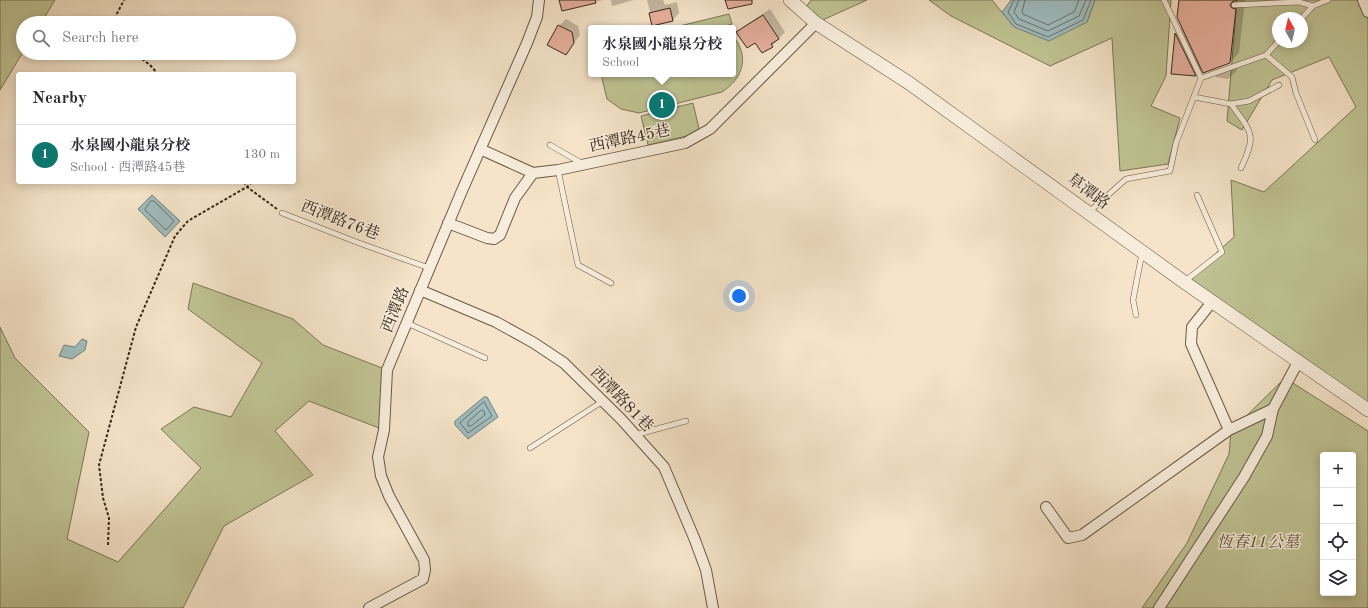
<!DOCTYPE html>
<html lang="en">
<head>
<meta charset="utf-8">
<style>
	:root { --surface:#fff; --page:#f7f7f7; --text:#2b2b33; --muted:#7c7c81; --line:#e1e1e2; --accent:#0f766e }
	body { margin:0; font-family:"Old Standard TT","Noto Serif TC",serif; background:var(--page); color:var(--text) }
	.controls { position:absolute; right:12px; bottom:12px; display:grid; overflow:hidden; border-radius:4px; box-shadow:0 2px 10px #0003 }
	.controls button { width:36px; height:36px; display:grid; place-items:center; padding:0; border:0; border-bottom:1px solid var(--line); background:var(--surface); color:var(--text); font:20px sans-serif }
	.compass { position:absolute; left:1272px; top:12px; width:36px; height:36px; border-radius:50%; background:var(--surface); box-shadow:0 2px 10px #0003; rotate:352deg }
	.you { position:absolute; left:739px; top:296px; width:14px; height:14px; margin:-10px; border:3px solid #fff; border-radius:50%; background:#1a73e8; box-shadow:0 0 0 6px #1a73e833 }
	.badge { display:grid; place-items:center; width:26px; height:26px; border-radius:50%; background:var(--accent); color:#fff; font-size:13px; font-weight:700 }
	.pin { position:absolute; translate:-50% -50%; border:2px solid #fff; box-shadow:0 1px 4px #0006 }
	.popup { position:absolute; left:588px; top:25px; width:148px; height:52px; box-sizing:border-box; display:grid; place-content:center; border-radius:4px; background:var(--surface); filter:drop-shadow(0 1px 3px #0005); font-size:13px; white-space:nowrap; color:var(--muted) }
	.popup b { font-size:15px; color:var(--text) }
	.popup::after { content:''; position:absolute; left:50%; top:100%; margin-left:-8px; border:8px solid transparent; border-top-color:var(--surface) }
	.list { margin:0; padding:0; list-style:none }
	h2 { display:flex; justify-content:space-between; align-items:center; height:52px; margin:0; padding:0 16px; font-size:17px }
	h2 small { font-size:13px; font-weight:400; color:var(--muted) }
	.list li { display:grid; grid-template-columns:26px 1fr auto; gap:12px; align-items:center; box-sizing:border-box; height:60px; padding:0 16px; border-top:1px solid var(--line) }
	.list b { display:block; font-size:15px; white-space:nowrap }
	.list p { margin:0; font-size:13px; white-space:nowrap; color:var(--muted) }
	.list em { font-size:13px; font-style:normal; color:var(--muted) }
	.icon { flex:none; width:22px; height:22px; fill:none; stroke:currentColor; stroke-width:2; stroke-linecap:round; stroke-linejoin:round }
	.map { position:relative; flex:none; width:1368px; height:608px; overflow:hidden }
	.search { position:absolute; background:var(--surface); box-shadow:0 2px 10px #0003; left:16px; top:16px; width:280px; height:44px; display:flex; align-items:center; gap:10px; box-sizing:border-box; padding:0 14px; border-radius:22px; color:var(--muted); font-size:15px }
	.panel { position:absolute; background:var(--surface); box-shadow:0 2px 10px #0003; left:16px; top:72px; width:280px; height:112px; border-radius:4px }
	.map>svg:first-child { display:block }
	.green { fill:#c0c394; stroke:#7c7656; fill-rule:evenodd }
	.water { fill:#9fbcbe; stroke:#76817c }
	.shadow { fill:#0003 }
	.lines { fill:none; stroke-linecap:round; stroke-linejoin:round }
	.shore { stroke:#6c726c; stroke-width:1 }
	.building { fill:#e6af9d; stroke:#392919 }
	.service-casing { stroke:#685845; stroke-width:6 }
	.minor-casing { stroke:#685845; stroke-width:12 }
	.tertiary-casing { stroke:#685845; stroke-width:14 }
	.path { stroke:#392919; stroke-width:2; stroke-dasharray:3 2; stroke-linecap:butt }
	.service { stroke:#f8eddc; stroke-width:5 }
	.minor { stroke:#f8eddc; stroke-width:10 }
	.tertiary { stroke:#f8eddc; stroke-width:13 }
	.labels { text-anchor:middle; dominant-baseline:central; stroke-width:3; stroke-linejoin:round; paint-order:stroke }
	.street-label { font-size:16px; fill:#392919; stroke:#f8eddc }
	.park-label { font-size:16px; font-style:italic; fill:#5b5038; stroke:#f8eddc }
</style>
</head>
<body>
<div class="map">
<svg width="1368" height="608" viewBox="0 0 1368 608">
	<rect width="100%" height="100%" fill="#f5e4c9"/>
	<filter id="stains"><feTurbulence type="fractalNoise" baseFrequency=".005" numOctaves="4"/><feColorMatrix values="0 0 0 0 .2 0 0 0 0 .09 0 0 0 0 .02 0 0 0 .5 -.17"/></filter>
	<radialGradient id="worn" r=".72"><stop offset=".6" stop-color="#630" stop-opacity="0"/><stop offset="1" stop-color="#630" stop-opacity=".3"/></radialGradient>
	<path class="green" d="M0,0h55l-14,23h-18v29l-23,38z
		M811,0h56l-51,23 -12,-13z
		M929,0h63l22,27 73,-5 8,-22h76l-5,76 -15,30 29,12 -12,46 -48,7 -8,-133 -62,28 -99,-50z
		M1237,0h131v413l-184,-131 50,-45 -3,-57 33,12 92,-85 -27,-50 -57,23 -30,50 -15,-9zM1278,18h24v24h-24z
		M729,14l3,10 -9,3 1,1h-53z
		M733,36c17,21 10,42 -11,56l-83,21 -18,-4 -14,-10 -6,-25h132z
		M693,103l7,30 -52,12 -7,-29z
		M193,283l100,36 30,26 64,25 -3,60 -75,-29 -34,30 38,44 -89,51 -41,82h-183v-281l15,31 74,74 -22,107 51,23 83,-94 -40,-39 33,-22 37,10 31,-54 -74,-54z
		M1285,378l83,53v177h-226l45,-65 42,-89 2,-23zM1323,455h30v138h-30z"/>
	<path class="water" d="M1011,0h84l-8,22 -38,19 -35,-14 -12,-15z
		M152,195l28,26 -15,16 -27,-28z
		M82,339l5,2 -2,9 -13,9 -13,-3 5,-11 11,2z
		M484,397h3l11,20 -30,22 -13,-14v-4z"/>
	<path class="shadow" d="M560,0h43l-40,10z
		M611,0h23l-22,6z
		M647,0h16l2,5 12,-3 2,11 -6,7 -20,4z
		M1180,0h65l-6,53 -9,9 -28,7 -7,6 -23,-2 4,-40 6,-6z
		M770,9l15,23 -13,14 -17,-5 -18,-9 7,-6z
		M566,19l12,7 2,9 -15,19 -6,-28z
		M1238,64l-1,6 -9,9 -13,-2 7,-7z"/>
	<g class="lines">
		<path class="shore" d="M1014,0l-6,12 8,12 32,13 35,-17 8,-20
			M1019,0l-5,12 5,7 29,12 31,-15 7,-16
			M1025,0l-3,12 1,2 25,11 26,-13 5,-12
			M151,201h3l20,20 -8,9 -21,-20z
			M484,402l8,14 -24,17 -8,-10z
			M482,410l2,1 1,4 -14,11h-3v-4z"/>
	</g>
	<path class="building" d="M559,0h36l1,3 -34,8z
		M725,0h27v4l-24,5z
		M1179,0h58l-5,2 -2,3 2,3 4,1 -6,54 -27,10 -26,-56z
		M670,8l3,13 -21,5 -3,-13z
		M763,15l16,24 -8,5 2,3 -11,6 -7,-10 -8,5 -11,-16z
		M558,25l14,7 2,11 -8,12 -19,-10z
		M1175,33l21,43 -25,-2z"/>
	<g class="lines">
		<defs>
			<path id="service" d="M1164,0l37,78
				M1234,5l65,-3 14,4 15,-6
				M1302,18l11,-12
				M1266,55l26,22 4,16 19,47
				M1194,97l37,7c21,29 26,30 10,64
				M1231,104l18,-3 30,-16
				M550,145l33,19
				M558,170l20,95 33,18
				M1089,212l37,-33 44,-8 6,-28 25,-65 65,-23 12,-13
				M282,213l77,30 70,25
				M1185,281l37,-29 -25,-57
				M1136,315l-3,-15 9,-47
				M407,323l78,35
				M635,435l51,-14
				M530,448l73,-47"/>
			<path id="minor" d="M1363,0l5,12
				M480,149l53,24 25,-3 127,-27 25,-14 106,-106
				M448,223l39,15 7,1 6,-4 15,-37 18,-25
				M420,290l76,32 38,21 30,20 57,56 43,48 31,73 11,30 7,38
				M1212,302l-20,25 -1,17 38,86
				M1046,507l22,31 14,-3 147,-105 44,-21
				M369,608l54,-29 2,-9 -1,-10 -35,-64 -8,-20 -3,-19 6,-27 3,-60 74,-177 66,-150 10,-26 2,-17
				M1159,608l85,-131 23,-41 6,-27 25,-47"/>
			<path id="tertiary" d="M790,0l26,23 93,60 275,199 184,128"/>
		</defs>
		<use href="#service" class="service-casing"/>
		<use href="#minor" class="minor-casing"/>
		<use href="#tertiary" class="tertiary-casing"/>
		<path class="path" d="M112,23l12,-23
			M134,53l16,12 8,9
			M244,182l3,5 30,22
			M108,545l1,-27 -6,-20 -4,-33 37,-138 39,-91 13,-15 59,-34 5,-5"/>
		<use href="#service" class="service"/>
		<use href="#minor" class="minor"/>
		<use href="#tertiary" class="tertiary"/>
	</g>
	<g class="labels">
		<g class="street-label">
			<text transform="translate(630 139) rotate(-12)">西潭路45巷</text>
			<text transform="translate(1088 192) rotate(36)">草潭路</text>
			<text transform="translate(340 221) rotate(21)">西潭路76巷</text>
			<text transform="translate(396 310) rotate(-68)">西潭路</text>
			<text transform="translate(621 400) rotate(46)">西潭路81巷</text>
		</g>
		<g class="park-label">
			<text x="1258" y="543">恆春11公墓</text>
		</g>
	</g>
	<rect width="100%" height="100%" filter="url(#stains)"/>
	<rect width="100%" height="100%" fill="url(#worn)"/>
</svg>
<div class="controls">
<button>+</button>
<button>−</button>
<button><svg class="icon" aria-label="locate" viewBox="0 0 24 24"><circle cx="12" cy="12" r="6"/><path d="M12 2v4M12 18v4M2 12h4M18 12h4"/></svg></button>
<button><svg class="icon" aria-label="layers" viewBox="0 0 24 24"><path d="M12 4l9 5-9 5-9-5zM3 14l9 5 9-5"/></svg></button>
</div>
<svg class="compass" viewBox="-18 -18 36 36"><path d="M0-13l5 13h-10z" fill="#e53935"/><path d="M0 13l5-13h-10z" fill="#7c7c81"/></svg>
<div class="you"></div>
<div class="pin badge" style="left:662px;top:105px">1</div>
<div class="popup"><b>水泉國小龍泉分校</b>School</div>
<div class="search"><svg class="icon" aria-label="search" viewBox="0 0 24 24"><circle cx="10" cy="10" r="6"/><path d="M15 15l6 6"/></svg>Search here</div>
<section class="panel">
<h2>Nearby<small></small></h2>
<ul class="list">
<li><span class="badge">1</span><div><b>水泉國小龍泉分校</b><p>School · 西潭路45巷</p></div><em>130 m</em></li>
</ul>
</section>
</div>
</body>
</html>
